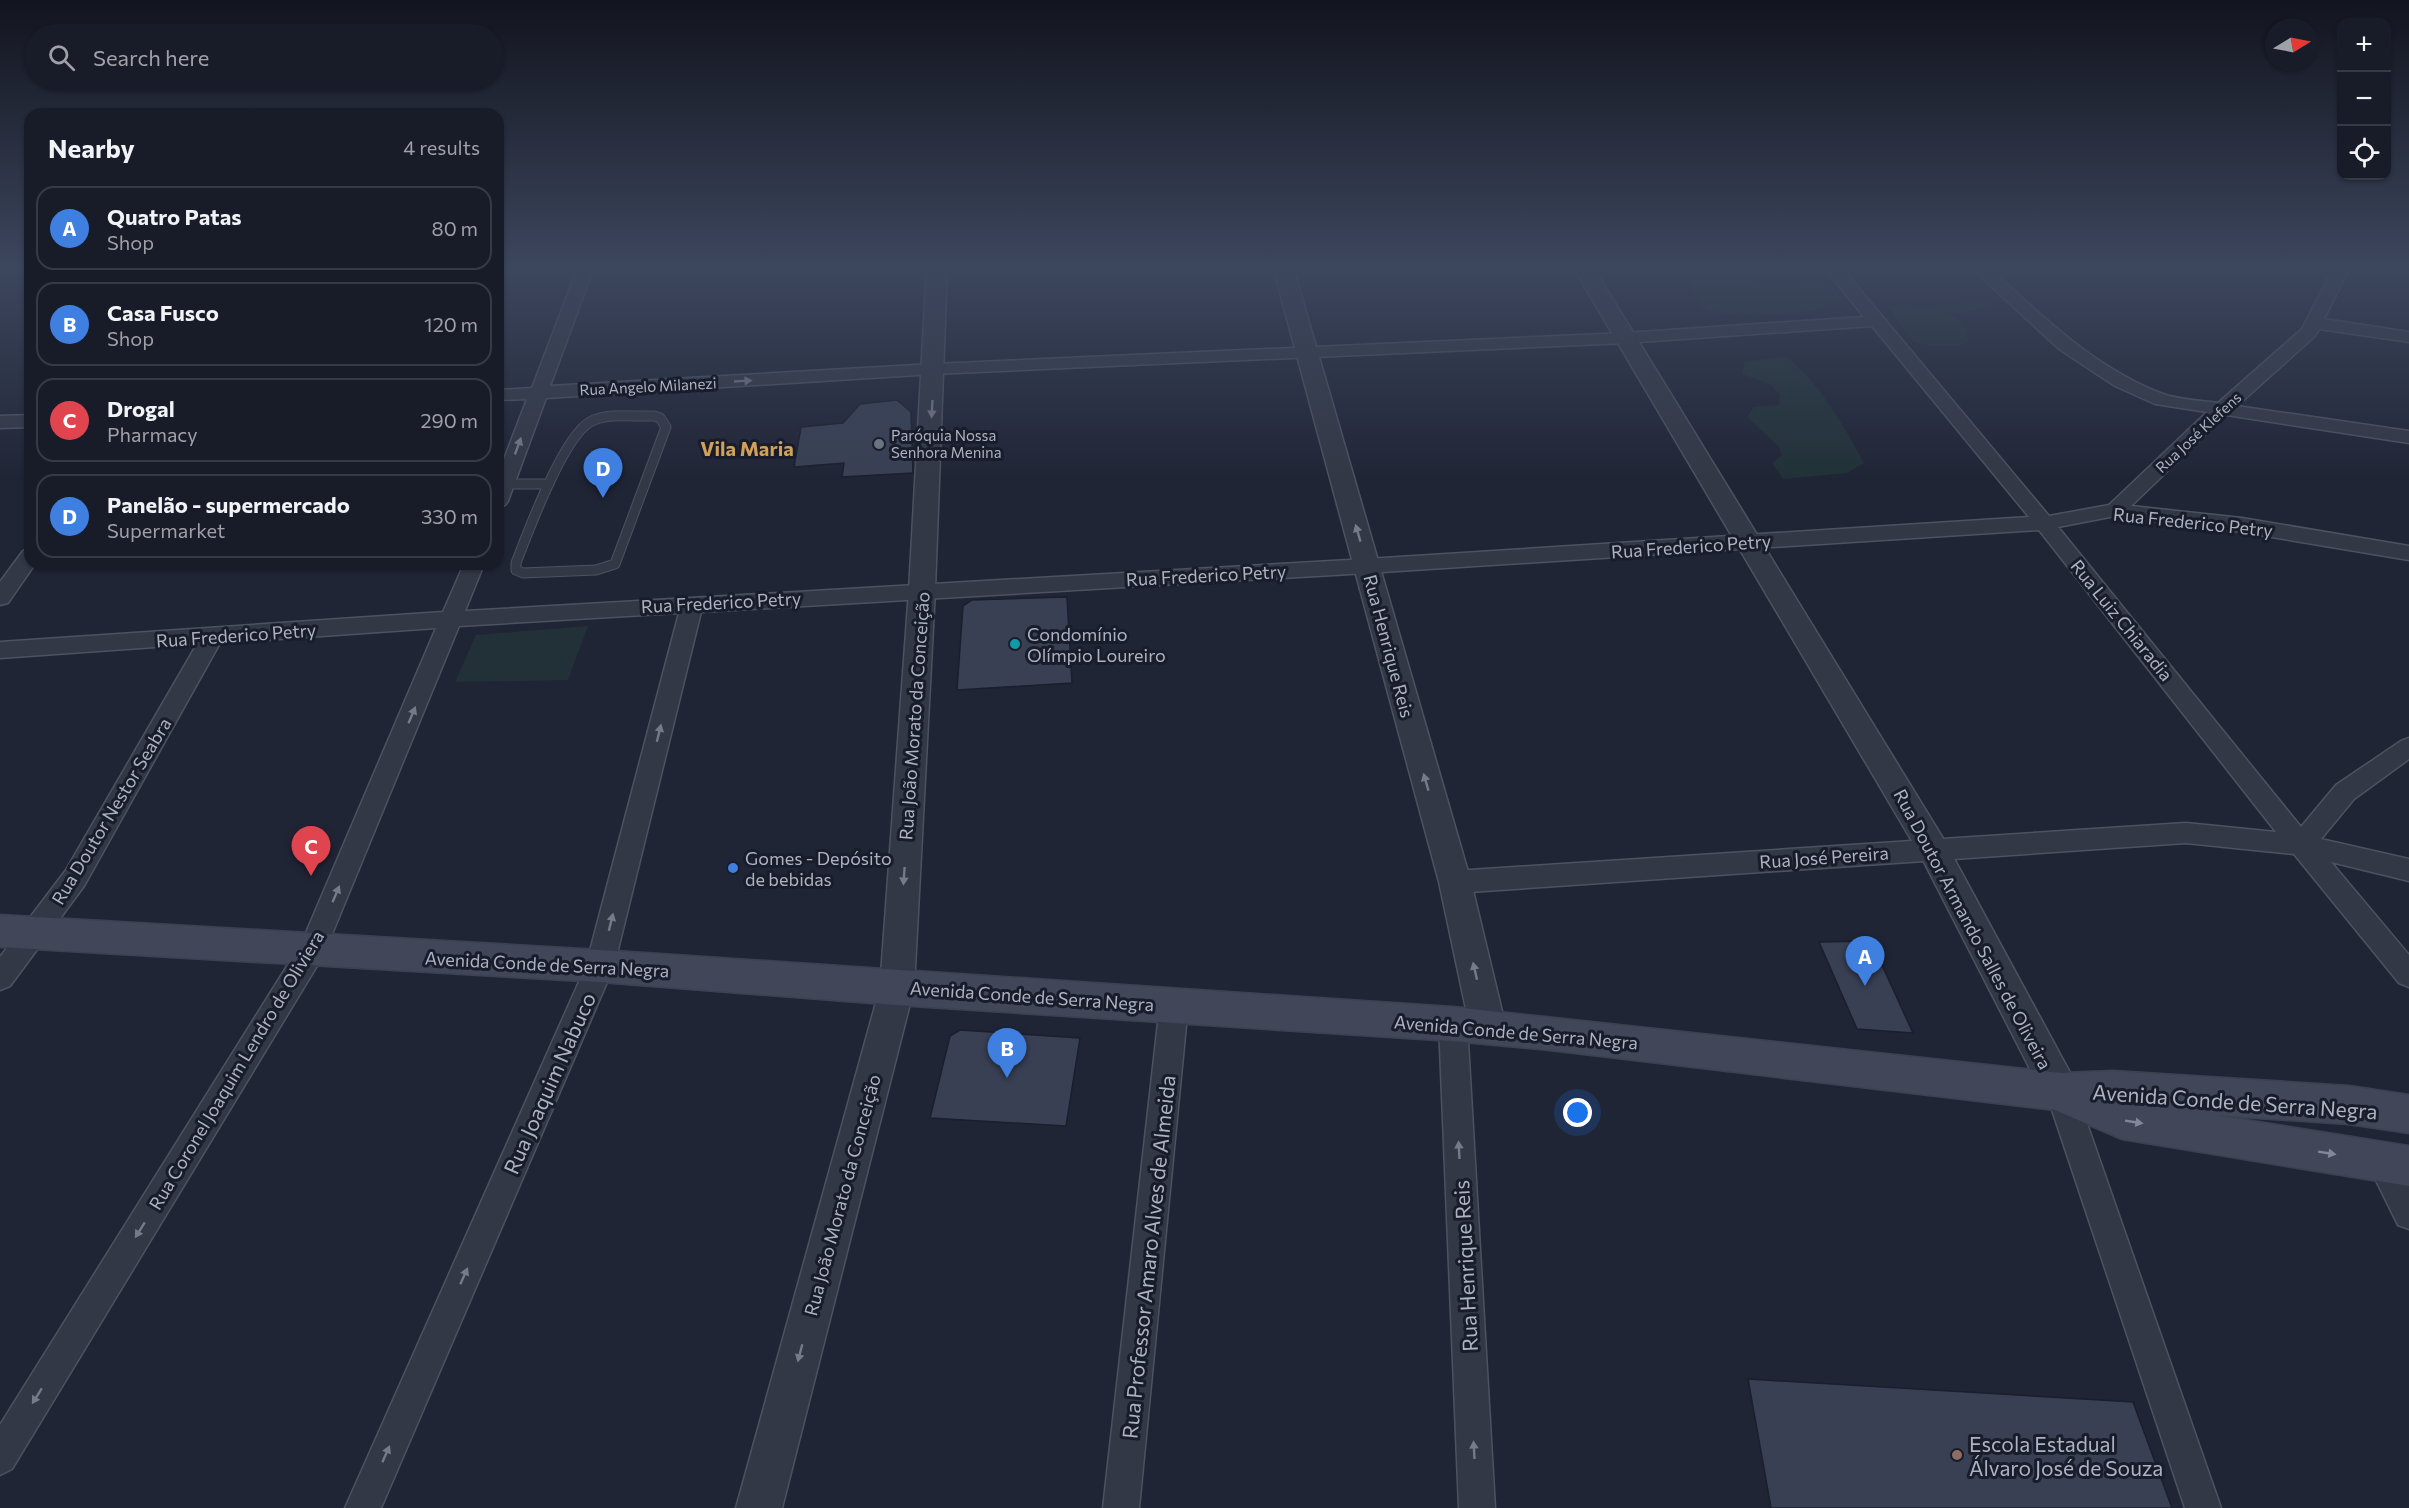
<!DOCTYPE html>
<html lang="en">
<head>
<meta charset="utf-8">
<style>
	:root { --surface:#181c28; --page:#252934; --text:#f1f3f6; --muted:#9fa1a8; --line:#363a45; --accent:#7f9af6 }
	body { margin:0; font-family:Commissioner,sans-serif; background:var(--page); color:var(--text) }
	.controls { position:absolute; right:18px; top:18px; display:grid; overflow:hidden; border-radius:12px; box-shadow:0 2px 4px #0004 }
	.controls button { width:54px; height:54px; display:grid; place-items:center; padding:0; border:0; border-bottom:2px solid var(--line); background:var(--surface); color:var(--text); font:30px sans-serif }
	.compass { position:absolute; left:2265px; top:18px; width:54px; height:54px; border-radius:50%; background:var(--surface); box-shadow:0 2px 4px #0004; rotate:80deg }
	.you { position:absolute; left:1578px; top:1113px; width:21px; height:21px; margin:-15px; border:4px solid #fff; border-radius:50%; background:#1a73e8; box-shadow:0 0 0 9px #1a73e833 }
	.badge { display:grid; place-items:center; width:39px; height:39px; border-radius:50%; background:var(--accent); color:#fff; font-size:20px; font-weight:700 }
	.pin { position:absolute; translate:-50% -50px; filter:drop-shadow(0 2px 3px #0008) }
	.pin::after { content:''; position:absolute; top:32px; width:21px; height:18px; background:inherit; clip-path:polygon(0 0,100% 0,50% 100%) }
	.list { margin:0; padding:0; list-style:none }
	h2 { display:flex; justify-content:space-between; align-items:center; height:78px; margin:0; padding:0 24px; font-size:26px }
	h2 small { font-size:20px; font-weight:400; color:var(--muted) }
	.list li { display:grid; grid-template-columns:39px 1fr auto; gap:18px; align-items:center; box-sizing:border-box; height:84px; margin:0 12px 12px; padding:0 12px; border:2px solid var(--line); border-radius:18px }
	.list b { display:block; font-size:22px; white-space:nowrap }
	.list p { margin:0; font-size:20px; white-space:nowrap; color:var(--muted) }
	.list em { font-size:20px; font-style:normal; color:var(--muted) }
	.icon { flex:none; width:33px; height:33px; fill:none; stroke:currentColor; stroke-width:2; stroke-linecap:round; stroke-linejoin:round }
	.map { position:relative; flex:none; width:2409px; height:1508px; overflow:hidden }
	.search { position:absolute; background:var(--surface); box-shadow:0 2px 4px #0004; left:24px; top:24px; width:480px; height:66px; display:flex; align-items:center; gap:15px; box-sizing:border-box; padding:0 21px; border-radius:33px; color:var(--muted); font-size:22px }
	.panel { position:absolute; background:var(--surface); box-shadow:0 2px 4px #0004; left:24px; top:108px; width:480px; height:462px; border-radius:18px }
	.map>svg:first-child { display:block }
	.green { fill:#213137 }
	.building { fill:#394054; stroke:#1a1f2d; stroke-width:1.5 }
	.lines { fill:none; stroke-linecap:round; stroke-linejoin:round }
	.service-casing { stroke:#4d5261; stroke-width:11 }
	.minor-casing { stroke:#4d5261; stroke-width:3 }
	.tertiary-casing { stroke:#4d5261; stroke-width:3 }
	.secondary-casing { stroke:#3c4150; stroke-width:3 }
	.service { stroke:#333846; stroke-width:9 }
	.minor { fill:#333846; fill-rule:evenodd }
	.tertiary { fill:#333846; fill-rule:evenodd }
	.secondary { fill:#414659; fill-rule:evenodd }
	.oneway { fill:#767b8b }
	.oneway2 { fill:#828799 }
	.worship-dot { fill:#6b7280; stroke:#191d2b; stroke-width:2 }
	.culture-dot { fill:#0f9aa8; stroke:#191d2b; stroke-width:2 }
	.shop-dot { fill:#3f7fe0; stroke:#191d2b; stroke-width:2 }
	.education-dot { fill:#8d6e63; stroke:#191d2b; stroke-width:2 }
	.labels { text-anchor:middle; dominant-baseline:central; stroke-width:6; stroke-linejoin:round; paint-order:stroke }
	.far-street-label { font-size:15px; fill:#adb2c3; stroke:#191d2b }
	.far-poi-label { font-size:15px; fill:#adb2c3; stroke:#191d2b; text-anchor:start }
	.street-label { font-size:18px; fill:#adb2c3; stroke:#191d2b }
	.poi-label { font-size:18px; fill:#adb2c3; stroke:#191d2b; text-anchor:start }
	.far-district-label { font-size:20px; font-weight:bold; fill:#d1a15a; stroke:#191d2b }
	.near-street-label { font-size:21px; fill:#adb2c3; stroke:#191d2b }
	.near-poi-label { font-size:21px; fill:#adb2c3; stroke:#191d2b; text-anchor:start }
</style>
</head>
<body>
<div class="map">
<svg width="2409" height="1508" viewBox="0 0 2409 1508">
	<rect width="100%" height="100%" fill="#202536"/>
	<path class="green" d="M1686,267h43c31,37 81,5 104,21 3,3 6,8 9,11 -7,3 -14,8 -21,10 -22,6 -103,12 -120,-3 -9,-9 -10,-28 -15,-39z
		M1979,301l16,3 -20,7 -24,3 15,12 3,16c-19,6 -37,5 -56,0l-25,-36 43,1z
		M1786,356c34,27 57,69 78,107l-17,10 -64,6 -11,-16 10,-8 -4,-9 -31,-29 7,-10 25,-2 1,-10 -10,-11 -28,-10 3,-12z
		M588,626l-20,54 -113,2 21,-47z"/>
	<path class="building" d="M897,400l14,12 2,61 -71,4 2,-14 -50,4 7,-40 42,-4 17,-19z
		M1067,597l5,86 -115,7 6,-84 9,-6z
		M1871,941l42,92 -56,-4 -38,-87z
		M960,1030l120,8 -14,88 -136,-8 20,-82z
		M1748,1379l385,23 39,106h-401z"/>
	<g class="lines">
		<defs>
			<path id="service" d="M654,416l6,2 6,9 -51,137 -19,6 -73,3 -7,-3v-7c12,-31 47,-126 74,-141 18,-10 45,-5 64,-6z
				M505,484h44"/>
			<path id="minor" d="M578,267h16l-44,119 384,-22 691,-31 239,-16 -40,-50h17l208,249 60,-11 98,-93 -52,-8 -40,-18 -56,-37 -89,-82h18c53,48 106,101 175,127 16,6 37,6 55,9l84,-74 32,-62h16l-26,52 85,13v10l-90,-13 -4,7 -78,70 172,25v12l-183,-28 -95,91 111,12 167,28v14l-167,-28 -127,-16 -57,11 243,300 35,-42 65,-44 8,-3v21l-55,40 -33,40 88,20v22l-78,-19 78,93v32l-10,-4 -105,-129 -108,-11 -731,50 -9,-3 -4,-8 4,-8 9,-3 731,-48 90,9 -237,-302 -672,43 -666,39 -87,354 -233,542h-36l241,-542 93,-353 -220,13 -136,330 -311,513 -12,6v-50l302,-483 134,-314 -216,15 -136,243 -74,100 -10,4v-33l66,-87 131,-226 -197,14v-16l443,-30 21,-48h20l-19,47 902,-52 662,-42 -157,-191 -247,17 -691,31 -388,24 -38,103 -3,4 -7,2v-32l29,-76 -29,1v-10l34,-2z
				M30,415v12l-30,1v-12z
				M30,549v15h5l-27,39 -8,2v-23l23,-31z
				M1174,993l10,3 4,9 -49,503h-36l57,-503 4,-9z
				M1453,1011l10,4 4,9 28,484h-36l-20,-484 4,-9z
				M2061,1078l10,4 5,10 145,416h-36l-139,-416 5,-10z
				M2382,1147l11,5 16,30v47l-11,-4 -31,-63 4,-10z"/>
			<path id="tertiary" d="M927,267h20l-12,323 -21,398 -132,520h-46l144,-520 29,-398z
				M1273,267h20l178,615 35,146 -5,11 -13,5 -13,-5 -5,-11 -31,-146z
				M1573,267h20l351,573 130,240 5,12 -5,12 -13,5 -13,-5 -126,-246z"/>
			<path id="secondary" d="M0,915l600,35 853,57 608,66 52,-2 236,15 60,9v38l-60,-9 -135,-9 195,31v40l-287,-47 -67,-29 -514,-61 -88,-8 -556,-36 -297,-23 -600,-35z"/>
		</defs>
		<use href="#service" class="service-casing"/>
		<use href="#minor" class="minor-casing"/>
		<use href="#tertiary" class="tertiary-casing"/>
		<use href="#secondary" class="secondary-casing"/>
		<use href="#service" class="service"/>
		<use href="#minor" class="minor"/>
		<use href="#tertiary" class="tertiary"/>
		<use href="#secondary" class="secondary"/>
	</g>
	<defs><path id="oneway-solid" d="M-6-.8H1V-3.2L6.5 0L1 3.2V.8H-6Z" transform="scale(1.5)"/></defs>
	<g class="oneway">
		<use href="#oneway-solid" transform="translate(743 381) rotate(-3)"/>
		<use href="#oneway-solid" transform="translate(932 409) rotate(93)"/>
		<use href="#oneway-solid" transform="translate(518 446) rotate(-70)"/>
		<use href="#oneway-solid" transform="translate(1358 533) rotate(-106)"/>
		<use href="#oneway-solid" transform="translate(412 715) rotate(-67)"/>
		<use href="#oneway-solid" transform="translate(659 733) rotate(-76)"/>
		<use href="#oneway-solid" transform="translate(1426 782) rotate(-106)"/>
		<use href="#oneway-solid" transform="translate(904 876) rotate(94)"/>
		<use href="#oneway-solid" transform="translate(336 894) rotate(-67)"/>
		<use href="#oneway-solid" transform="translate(611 922) rotate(-76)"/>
		<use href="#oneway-solid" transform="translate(1475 971) rotate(-103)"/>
		<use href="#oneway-solid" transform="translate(1459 1150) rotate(-93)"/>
		<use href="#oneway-solid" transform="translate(140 1230) rotate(122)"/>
		<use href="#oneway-solid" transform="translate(464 1276) rotate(-66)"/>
		<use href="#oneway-solid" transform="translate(800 1353) rotate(105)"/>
		<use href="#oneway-solid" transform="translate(37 1396) rotate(122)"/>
		<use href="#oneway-solid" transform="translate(1474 1450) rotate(-93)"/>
		<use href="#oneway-solid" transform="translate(386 1454) rotate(-66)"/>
	</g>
	<g class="oneway2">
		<use href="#oneway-solid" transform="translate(2134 1122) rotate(9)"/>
		<use href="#oneway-solid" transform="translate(2327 1153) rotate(9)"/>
	</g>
	<linearGradient id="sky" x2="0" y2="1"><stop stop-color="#12141e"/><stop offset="0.56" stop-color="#3c465d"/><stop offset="1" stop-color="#3c465d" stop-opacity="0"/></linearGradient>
	<rect width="2409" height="478" fill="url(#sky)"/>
	<circle class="worship-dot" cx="879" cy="444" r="6"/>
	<circle class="culture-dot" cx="1015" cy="644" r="6"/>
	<circle class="shop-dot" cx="733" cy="868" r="6"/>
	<circle class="education-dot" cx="1957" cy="1455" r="6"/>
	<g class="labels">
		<g class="far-street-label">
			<text transform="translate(648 386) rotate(-3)">Rua Angelo Milanezi</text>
			<text transform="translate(2198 432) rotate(-43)">Rua José Klefens</text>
		</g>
		<g class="far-poi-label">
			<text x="891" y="435">Paróquia Nossa<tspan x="891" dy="17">Senhora Menina</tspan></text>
		</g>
		<g class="street-label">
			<text transform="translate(2193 522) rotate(6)">Rua Frederico Petry</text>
			<text transform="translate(1691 546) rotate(-4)">Rua Frederico Petry</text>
			<text transform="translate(1206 575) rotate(-3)">Rua Frederico Petry</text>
			<text transform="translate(721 602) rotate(-3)">Rua Frederico Petry</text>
			<text transform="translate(2122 620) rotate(51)">Rua Luiz Chiaradia</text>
			<text transform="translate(236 635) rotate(-4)">Rua Frederico Petry</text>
			<text transform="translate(1389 646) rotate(75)">Rua Henrique Reis</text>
			<text transform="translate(914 716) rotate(-86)">Rua João Morato da Conceição</text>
			<text transform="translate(111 811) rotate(-59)">Rua Doutor Nestor Seabra</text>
			<text transform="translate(1824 857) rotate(-4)">Rua José Pereira</text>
			<text transform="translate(1973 929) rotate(62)">Rua Doutor Armando Salles de Oliveira</text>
			<text transform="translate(547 964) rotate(3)">Avenida Conde de Serra Negra</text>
			<text transform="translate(1032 996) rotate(4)">Avenida Conde de Serra Negra</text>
			<text transform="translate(1516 1032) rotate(5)">Avenida Conde de Serra Negra</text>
			<text transform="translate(236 1070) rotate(-59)">Rua Coronel Joaquim Lendro de Oliviera</text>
			<text transform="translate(842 1195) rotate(-75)">Rua João Morato da Conceição</text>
		</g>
		<g class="poi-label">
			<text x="1027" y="634">Condomínio<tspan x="1027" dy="21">Olímpio Loureiro</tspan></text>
			<text x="745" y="858">Gomes - Depósito<tspan x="745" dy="21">de bebidas</tspan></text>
		</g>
		<g class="far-district-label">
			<text x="747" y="448">Vila Maria</text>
		</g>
		<g class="near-street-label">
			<text transform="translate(549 1083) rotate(-66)">Rua Joaquim Nabuco</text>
			<text transform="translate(2235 1101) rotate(4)">Avenida Conde de Serra Negra</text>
			<text transform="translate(1148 1257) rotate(-84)">Rua Professor Amaro Alves de Almeida</text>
			<text transform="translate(1465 1266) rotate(-93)">Rua Henrique Reis</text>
		</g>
		<g class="near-poi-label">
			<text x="1969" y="1443">Escola Estadual<tspan x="1969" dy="24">Álvaro José de Souza</tspan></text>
		</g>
	</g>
</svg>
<div class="controls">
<button>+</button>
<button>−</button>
<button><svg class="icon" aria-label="locate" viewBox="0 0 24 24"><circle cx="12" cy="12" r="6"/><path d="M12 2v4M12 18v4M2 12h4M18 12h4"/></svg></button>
</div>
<svg class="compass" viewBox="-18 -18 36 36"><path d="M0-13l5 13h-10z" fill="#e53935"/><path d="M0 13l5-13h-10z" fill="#9fa1a8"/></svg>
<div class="you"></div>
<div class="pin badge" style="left:1865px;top:986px;background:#3f7fe0">A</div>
<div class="pin badge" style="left:1007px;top:1078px;background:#3f7fe0">B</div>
<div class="pin badge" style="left:311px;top:876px;background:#e0444e">C</div>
<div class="pin badge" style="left:603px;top:498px;background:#3f7fe0">D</div>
<div class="search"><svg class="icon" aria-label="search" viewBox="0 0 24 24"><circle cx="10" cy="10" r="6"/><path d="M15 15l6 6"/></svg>Search here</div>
<section class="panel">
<h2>Nearby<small>4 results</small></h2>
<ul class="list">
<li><span class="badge" style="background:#3f7fe0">A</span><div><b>Quatro Patas</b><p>Shop</p></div><em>80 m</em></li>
<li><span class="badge" style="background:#3f7fe0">B</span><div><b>Casa Fusco</b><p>Shop</p></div><em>120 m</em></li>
<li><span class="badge" style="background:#e0444e">C</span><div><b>Drogal</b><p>Pharmacy</p></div><em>290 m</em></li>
<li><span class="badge" style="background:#3f7fe0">D</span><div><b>Panelão - supermercado</b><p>Supermarket</p></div><em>330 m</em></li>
</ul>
</section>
</div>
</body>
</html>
